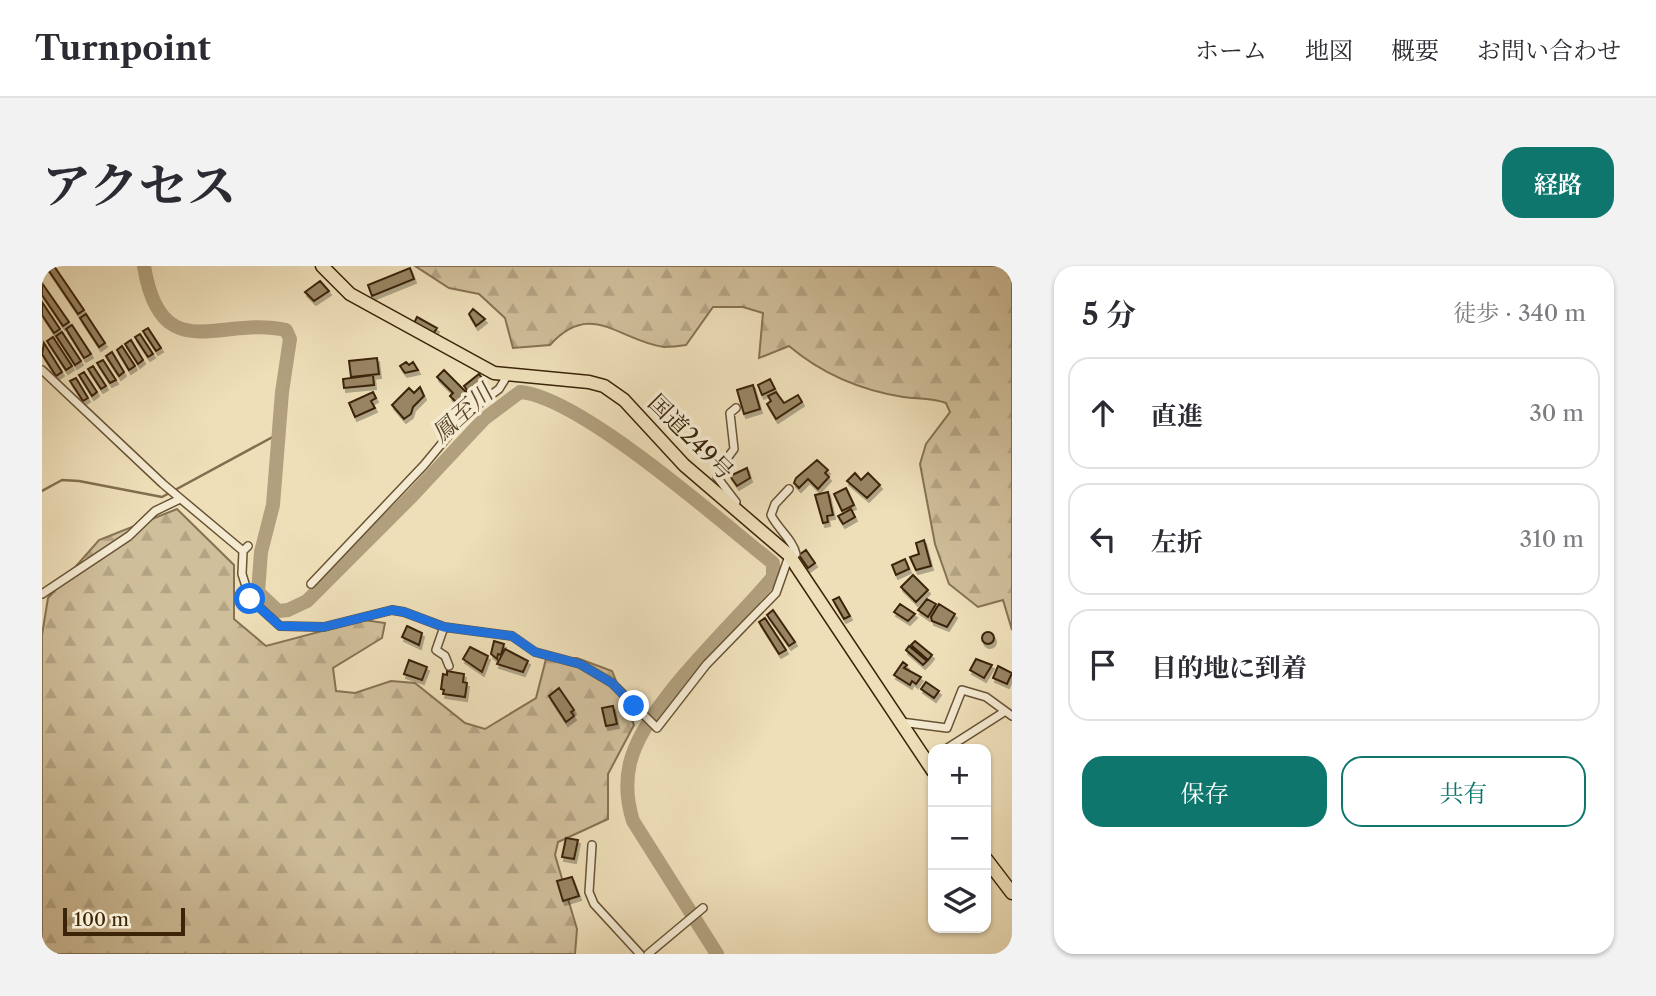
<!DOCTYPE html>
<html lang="ja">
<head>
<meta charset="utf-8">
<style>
	:root { --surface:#fff; --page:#f2f2f3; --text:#2b2b33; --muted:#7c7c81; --line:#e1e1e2; --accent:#0f766e }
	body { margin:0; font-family:"Libre Caslon Text","Noto Serif JP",serif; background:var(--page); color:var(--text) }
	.controls { position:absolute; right:21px; bottom:21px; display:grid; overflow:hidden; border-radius:14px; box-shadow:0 2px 5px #0004 }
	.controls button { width:63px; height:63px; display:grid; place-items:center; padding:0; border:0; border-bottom:2px solid var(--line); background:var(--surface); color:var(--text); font:35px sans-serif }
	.scale { position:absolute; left:21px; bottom:18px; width:122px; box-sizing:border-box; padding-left:7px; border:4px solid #3b2408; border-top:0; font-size:19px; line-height:24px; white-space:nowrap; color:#3b2408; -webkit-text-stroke:5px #f4ead2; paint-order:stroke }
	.stop { position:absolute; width:21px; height:21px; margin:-16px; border:5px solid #1a73e8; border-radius:50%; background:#fff }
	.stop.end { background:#1a73e8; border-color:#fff; box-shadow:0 2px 7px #0008 }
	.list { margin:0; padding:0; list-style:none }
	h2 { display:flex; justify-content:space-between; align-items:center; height:91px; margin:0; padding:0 28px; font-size:30px }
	h2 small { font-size:23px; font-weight:400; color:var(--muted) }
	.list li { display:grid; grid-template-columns:46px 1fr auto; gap:21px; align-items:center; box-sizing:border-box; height:112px; margin:0 14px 14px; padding:0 14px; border:2px solid var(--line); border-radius:21px }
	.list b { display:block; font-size:26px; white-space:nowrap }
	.list em { font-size:23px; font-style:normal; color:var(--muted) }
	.actions { display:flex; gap:14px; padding:21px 28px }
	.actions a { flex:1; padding:16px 0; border:2px solid var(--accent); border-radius:21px; text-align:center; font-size:24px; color:var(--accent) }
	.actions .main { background:var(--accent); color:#fff }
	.icon { flex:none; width:38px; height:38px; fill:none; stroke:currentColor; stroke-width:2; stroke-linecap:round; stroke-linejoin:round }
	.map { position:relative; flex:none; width:970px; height:688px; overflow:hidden; border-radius:21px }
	header { display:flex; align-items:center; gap:42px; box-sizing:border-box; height:98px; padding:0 35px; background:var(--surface); border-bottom:2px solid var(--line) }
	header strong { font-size:33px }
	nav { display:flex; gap:38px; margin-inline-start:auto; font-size:24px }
	.intro { display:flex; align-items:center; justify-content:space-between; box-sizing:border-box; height:168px; padding:0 42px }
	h1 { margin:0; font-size:49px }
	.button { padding:18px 32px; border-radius:21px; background:var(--accent); color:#fff; font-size:24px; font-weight:700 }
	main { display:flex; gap:42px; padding:0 42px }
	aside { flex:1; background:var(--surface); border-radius:21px; box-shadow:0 2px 5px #0004 }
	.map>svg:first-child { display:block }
	.forest { fill:url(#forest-firs); stroke:#867252; stroke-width:2 }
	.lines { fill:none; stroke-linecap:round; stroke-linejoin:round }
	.stream { stroke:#826e4e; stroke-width:2.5 }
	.river { stroke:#b19f7d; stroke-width:14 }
	.building { fill:#988564; stroke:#3b2408; stroke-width:2; filter:url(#shadow) }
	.street-casing { stroke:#685334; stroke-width:10 }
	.highway-casing { stroke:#3b2408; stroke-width:15 }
	.street { stroke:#f4ead2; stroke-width:7 }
	.highway { stroke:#eedfb9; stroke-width:12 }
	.route { stroke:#1a73e8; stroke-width:9 }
	.labels { text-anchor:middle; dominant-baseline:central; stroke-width:7; stroke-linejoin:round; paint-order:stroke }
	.street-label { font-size:23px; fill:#3b2408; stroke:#f4ead2 }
	.water-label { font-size:24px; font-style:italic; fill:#5e492b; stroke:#f4ead2 }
</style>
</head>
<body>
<header>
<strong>Turnpoint</strong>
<nav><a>ホーム</a><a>地図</a><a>概要</a><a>お問い合わせ</a></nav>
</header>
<div class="intro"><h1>アクセス</h1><a class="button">経路</a></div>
<main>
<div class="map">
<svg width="970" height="688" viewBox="0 0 970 688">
	<defs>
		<pattern id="forest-firs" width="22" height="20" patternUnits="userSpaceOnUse" patternTransform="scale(1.75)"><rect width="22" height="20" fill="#d0bf9b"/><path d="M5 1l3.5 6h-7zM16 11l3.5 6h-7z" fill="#b4a484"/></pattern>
		<filter id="shadow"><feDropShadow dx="2" dy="4" stdDeviation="0" flood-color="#0004"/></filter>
	</defs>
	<rect width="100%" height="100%" fill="#eedfb9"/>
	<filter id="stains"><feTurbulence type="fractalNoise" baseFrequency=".00286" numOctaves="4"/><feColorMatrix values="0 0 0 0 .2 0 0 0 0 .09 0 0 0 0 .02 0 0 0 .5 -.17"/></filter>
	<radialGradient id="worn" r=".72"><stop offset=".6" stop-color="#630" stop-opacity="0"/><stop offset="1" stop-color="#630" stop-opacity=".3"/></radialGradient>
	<path class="forest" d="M373,0h597v364l-9,-30 -25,7 -29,-23 -14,-40 -15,-80 6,-20 24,-32 -4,-9c-14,-5 -29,-4 -43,-6 -43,-7 -81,-23 -114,-51l-30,12 4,-45 -20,-6h-30l-27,38c-6,1 -15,2 -22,2 -45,-6 -73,-48 -114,-2l-37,3 -8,-30 -26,-24 -30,-6z
		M135,243l57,56v54l32,27 98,-26 21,3 -3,15 -49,30 3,23 19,2 36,-12 24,2 50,40 20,6 51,-31 10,-39 31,-1 35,13 22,54 -26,49v45l-50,23 -3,13 22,74 -2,25h-533v-319l6,-37 51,-58z"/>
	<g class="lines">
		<path class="stream" d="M0,225l20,-11 17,1 83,16 118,-64"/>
		<path class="river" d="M102,0c17,104 77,49 142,64l4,9 -8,53 -9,113 -12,47 -3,40 20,19 10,-1 19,-9 105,-105 72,-77 36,-27c61,5 201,130 253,171v14c-40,49 -129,127 -143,186 -5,21 -3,39 3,58l84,133"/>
	</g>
	<path class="building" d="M12,0l30,44 -6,4 -31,-46z
		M368,2l4,11 -42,17 -4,-11z
		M278,15l9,10 -15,10 -9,-9z
		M0,17l27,39 -6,4 -21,-31z
		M0,36l18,27 -6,4 -12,-18z
		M431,43l12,10 -9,7 -7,-12z
		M44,48l19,29 -6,4 -19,-29z
		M375,51l20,11 -4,6 -19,-11z
		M30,59l19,29 -7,4 -18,-29z
		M106,62l13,20 -5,3 -13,-20z
		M20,66l19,29 -6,4 -19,-29z
		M98,68l13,20 -5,3 -13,-20z
		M11,71l19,29 -6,4 -19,-29z
		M89,74l12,20 -5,4 -13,-20z
		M2,77l18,29 -6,4 -14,-22z
		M80,80l13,20 -6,4 -12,-20z
		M70,86l12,20 -5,4 -13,-20z
		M335,92l2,16 -28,3 -2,-16z
		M61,94l13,20 -6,3 -13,-20z
		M364,96l3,3 4,-3 5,8 -13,3 -5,-7z
		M51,100l13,20 -5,3 -13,-20z
		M402,104l22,22 -10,10 -6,-6 3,-3 -16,-16z
		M42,106l13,20 -5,4 -13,-21z
		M437,108l9,12 -15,12 -9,-12z
		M331,109l1,10 -30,3 -1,-9z
		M34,112l12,20 -5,3 -13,-20z
		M728,113l5,10 -13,6 -4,-10z
		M711,119l7,24 -16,5 -7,-24z
		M378,121l4,9 -11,11 -2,7 -7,5 -12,-14 17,-17 5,5z
		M331,126l3,6 -5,3 4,7 -20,9 -6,-14z
		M734,126l8,11 14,-8 4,7 -26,17 -9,-15 4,-3 -3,-5z
		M775,194l11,10 -3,3 4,4 -11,12 -10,-10 -9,9 -5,-5 2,-5z
		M705,202l3,10 -13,8 -7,-10z
		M813,207l6,7 7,-7 12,12 -13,13 -20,-17z
		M804,222l8,17 -12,6 -8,-17z
		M786,226l5,23 -6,1 1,6 -5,1 -8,-28z
		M809,243l4,8 -12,7 -5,-8z
		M882,274l7,26 -15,4 -6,-13 9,-3 -3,-11z
		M764,284l9,13 -7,5 -9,-13z
		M863,293l4,10 -13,6 -4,-10z
		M871,309l15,15 -12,12 -15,-15z
		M797,331l11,19 -6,3 -11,-19z
		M885,333l9,5 -8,13 -10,-7z
		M858,338l15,10 -7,7 -14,-9z
		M897,338l16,10 -8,13 -15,-6 -1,-4z
		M731,344l22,32 -6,4 -22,-31z
		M723,352l21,32 -7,4 -20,-32z
		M365,360l15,7 -3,12 -17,-8z
		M940 372a6 6 0 1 1 12 0a6 6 0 1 1-12 0Z
		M452,375l10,3 -3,11 -3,-1 -1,5 -6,-5z
		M873,375l17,14 -4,5 -17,-15z
		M867,380l18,15 -4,4 -17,-15z
		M428,381l18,9 -6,16 -19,-13z
		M463,383l23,12 -5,11 -26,-8z
		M934,393l16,6 -8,13 -14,-8z
		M367,394l18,7 -5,13 -18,-6z
		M861,396l4,3 -3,3 17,9 -5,7 -4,-3 -2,4 -16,-10z
		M956,400l14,7 -5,11 -14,-6z
		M405,405l17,3 -1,8 4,1 -2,14 -22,-3 1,-4 -3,-1 2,-15 4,1z
		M884,416l13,9 -5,7 -13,-9z
		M517,422l15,22 -3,2 3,4 -8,6 -17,-26z
		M571,440l4,18 -11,2 -4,-18z
		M524,572l12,2 -4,19 -12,-2z
		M530,611l7,19 -16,5 -6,-20z"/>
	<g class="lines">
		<defs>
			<path id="street" d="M0,104l121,114 80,67 5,-5
				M747,223l-14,15 -4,11c7,14 22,25 25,39l-5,4
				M690,241l4,-5 -19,-25v-5l17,-23 -4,-36 6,-5
				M201,285l-1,23 8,25 30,27 44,1 68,-17 12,2 40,15 68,9 23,16 45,12 32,19 45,45 49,-63 70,-72 13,-37
				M269,318l113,-119 43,-52 32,-24 8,-13
				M0,328l87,-58 26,-25 25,-12
				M402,361l-8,23 9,6 4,10
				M859,456l46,6 15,-38 24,7 26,19
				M904,483l58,-37
				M550,579l-3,47 5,12 46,50
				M606,688l55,-46"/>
			<path id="highway" d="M280,0l28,28 144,79 95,9 15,4 20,14 60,65 105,90 144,216
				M944,593l26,34"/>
		</defs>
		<use href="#street" class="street-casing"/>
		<use href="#highway" class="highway-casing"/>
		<use href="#street" class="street"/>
		<use href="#highway" class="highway"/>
	</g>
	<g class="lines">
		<path class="route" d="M208,333l30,27 44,1 68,-17 12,2 40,15 68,9 23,16 45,12 32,19 22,23"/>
	</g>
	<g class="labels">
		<g class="street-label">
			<text transform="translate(649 171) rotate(45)">国道249号</text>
		</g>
		<g class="water-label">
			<text transform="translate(420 147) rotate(-42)">鳳至川</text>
		</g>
	</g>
	<rect width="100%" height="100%" filter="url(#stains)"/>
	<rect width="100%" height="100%" fill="url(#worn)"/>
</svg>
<div class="controls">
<button>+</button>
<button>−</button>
<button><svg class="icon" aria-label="layers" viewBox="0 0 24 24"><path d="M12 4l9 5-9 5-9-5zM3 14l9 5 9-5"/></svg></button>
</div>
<div class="scale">100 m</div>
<div class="stop" style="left:208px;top:333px"></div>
<div class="stop end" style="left:592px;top:440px"></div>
</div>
<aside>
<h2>5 分<small>徒歩 · 340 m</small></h2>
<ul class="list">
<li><svg class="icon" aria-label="ahead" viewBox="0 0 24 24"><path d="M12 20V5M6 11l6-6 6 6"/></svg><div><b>直進</b></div><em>30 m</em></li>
<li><svg class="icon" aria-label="left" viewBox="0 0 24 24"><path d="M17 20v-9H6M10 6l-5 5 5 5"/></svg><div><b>左折</b></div><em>310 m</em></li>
<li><svg class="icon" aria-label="arrive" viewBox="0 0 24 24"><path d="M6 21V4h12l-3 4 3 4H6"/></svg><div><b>目的地に到着</b></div></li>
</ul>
<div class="actions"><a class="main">保存</a><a>共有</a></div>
</aside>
</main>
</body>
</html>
